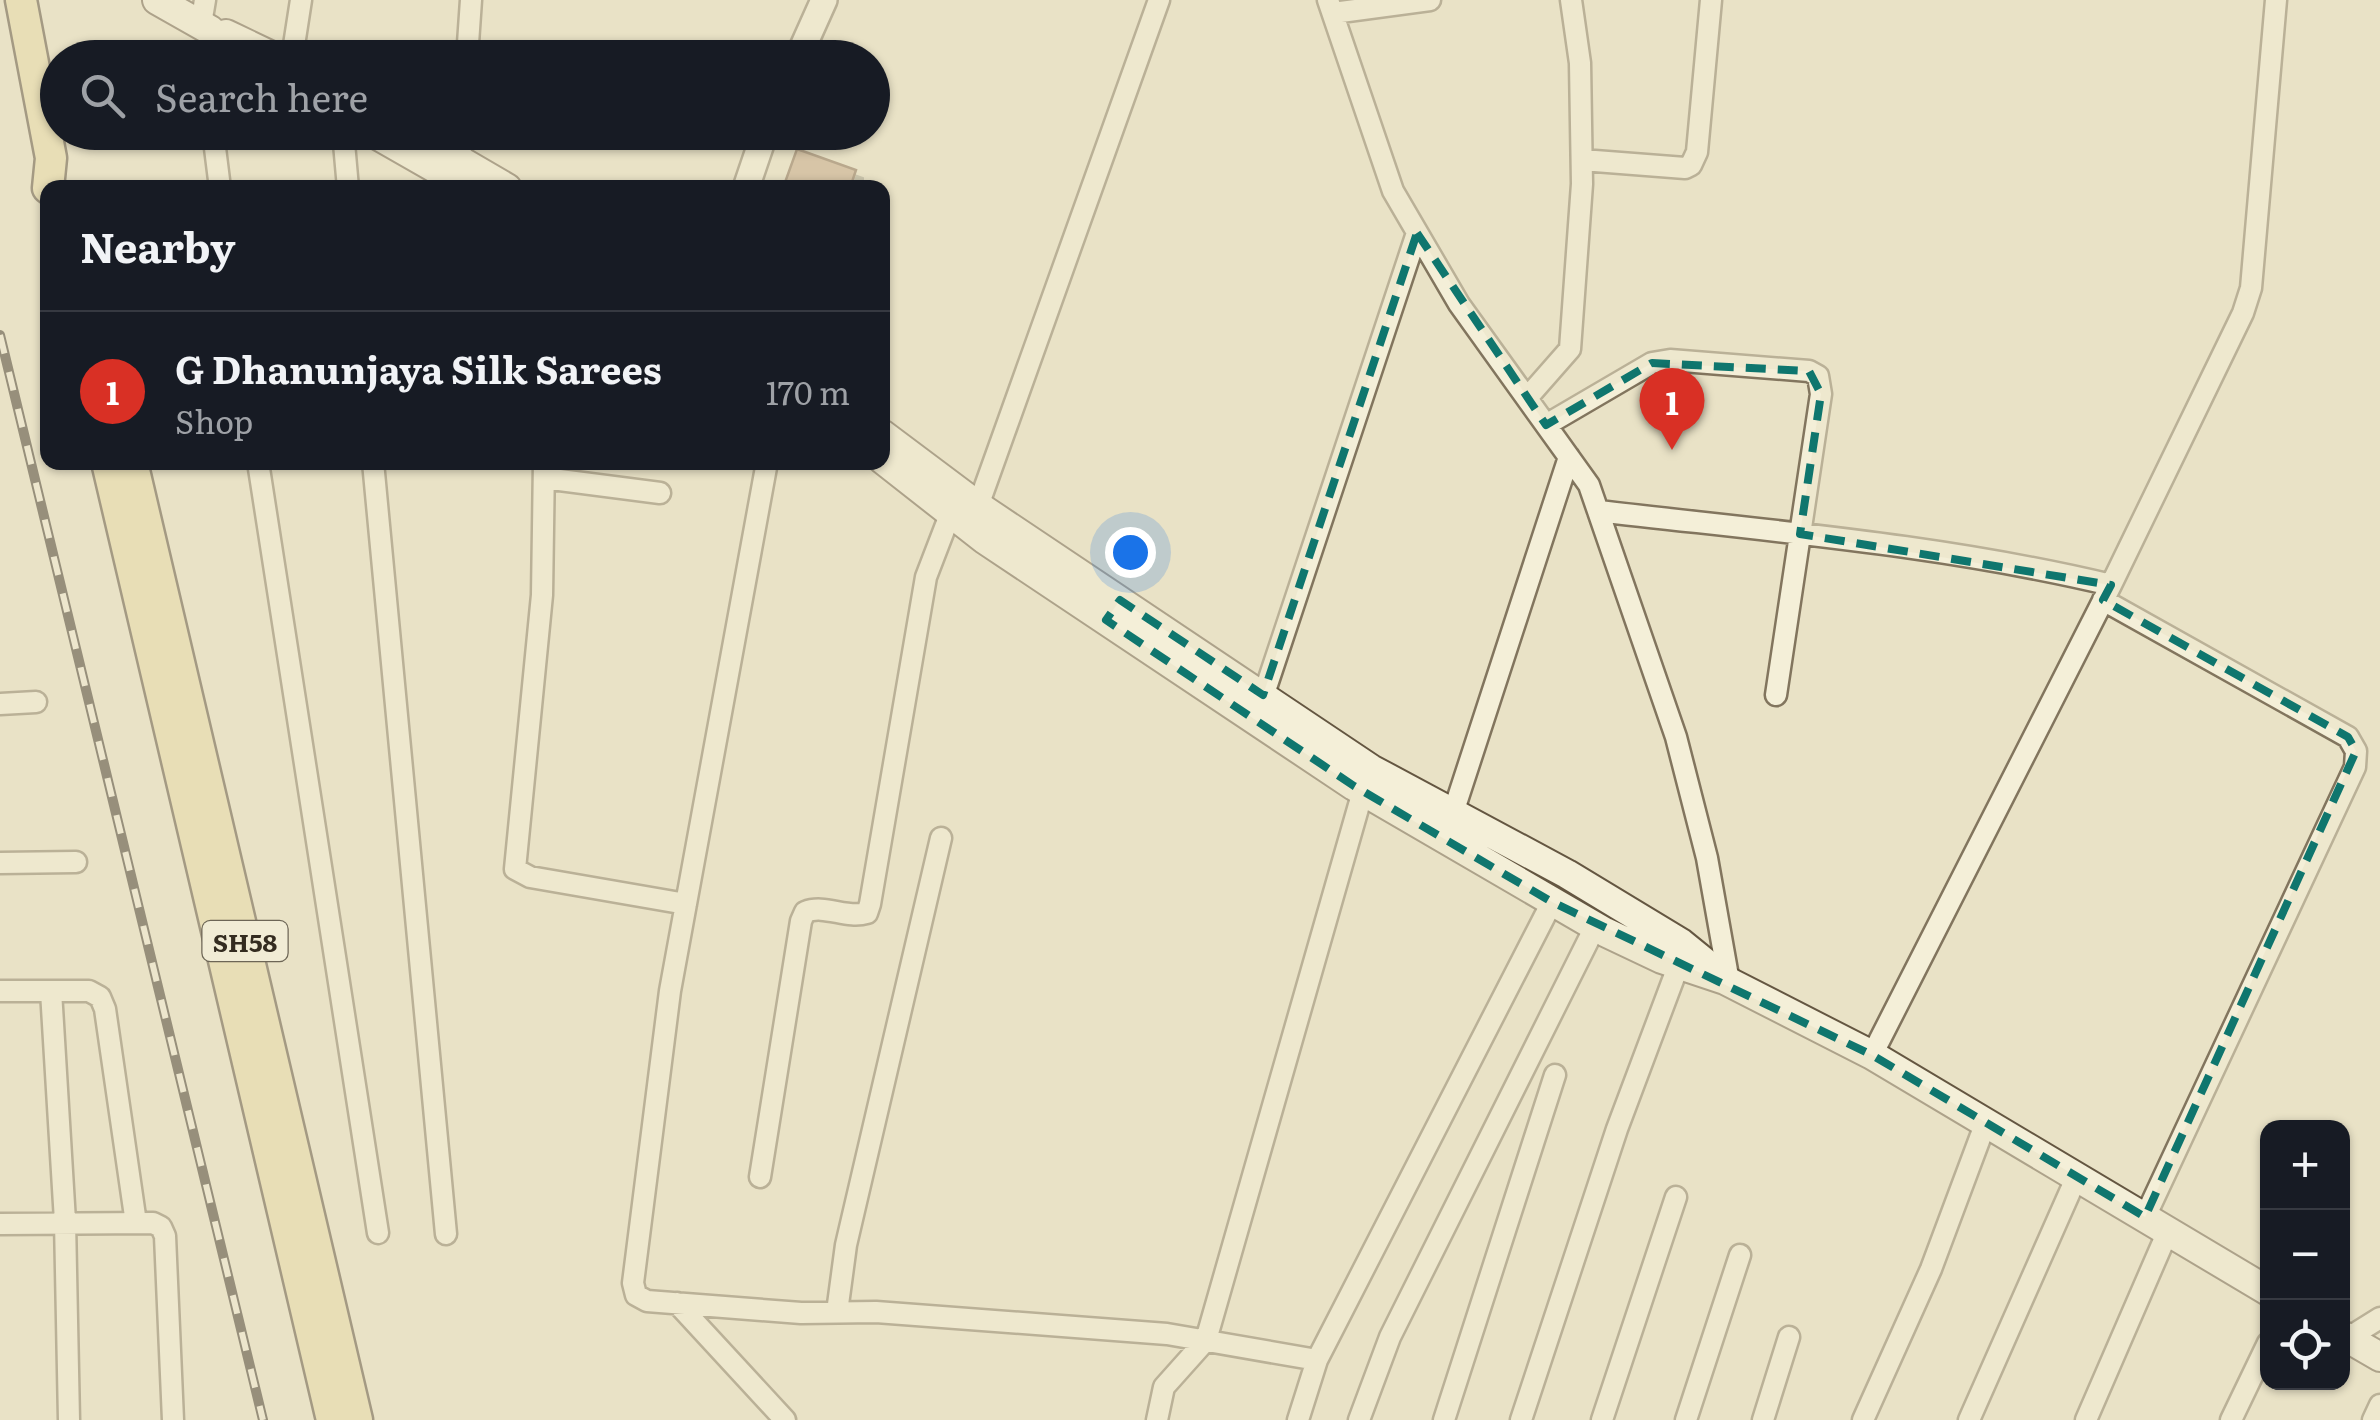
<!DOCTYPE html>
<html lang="en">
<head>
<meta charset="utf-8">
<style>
	:root { --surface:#171b24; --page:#242831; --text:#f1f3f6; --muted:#9ea1a6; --line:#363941; --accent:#d93025 }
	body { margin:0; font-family:Literata,serif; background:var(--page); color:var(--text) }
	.controls { position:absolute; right:30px; bottom:30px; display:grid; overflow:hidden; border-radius:20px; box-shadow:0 2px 8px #0004 }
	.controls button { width:90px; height:90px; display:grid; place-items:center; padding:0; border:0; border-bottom:2px solid var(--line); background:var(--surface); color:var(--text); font:50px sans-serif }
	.you { position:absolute; left:1130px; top:552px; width:35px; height:35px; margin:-25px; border:8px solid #fff; border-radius:50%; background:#1a73e8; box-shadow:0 0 0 15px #1a73e833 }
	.badge { display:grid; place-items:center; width:65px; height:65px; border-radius:50%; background:var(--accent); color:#fff; font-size:32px; font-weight:700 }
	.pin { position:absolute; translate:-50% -82px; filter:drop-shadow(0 2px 5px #0008) }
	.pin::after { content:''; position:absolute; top:52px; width:35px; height:30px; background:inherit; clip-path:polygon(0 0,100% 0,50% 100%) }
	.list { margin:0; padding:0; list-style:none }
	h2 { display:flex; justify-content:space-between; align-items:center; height:130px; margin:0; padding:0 40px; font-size:42px }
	h2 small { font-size:32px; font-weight:400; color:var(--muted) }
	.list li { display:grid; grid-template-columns:65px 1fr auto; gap:30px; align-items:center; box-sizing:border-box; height:160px; padding:0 40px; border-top:2px solid var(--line) }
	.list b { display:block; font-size:38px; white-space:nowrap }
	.list p { margin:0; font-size:32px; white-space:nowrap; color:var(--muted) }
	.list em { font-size:32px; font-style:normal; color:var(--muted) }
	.icon { flex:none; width:55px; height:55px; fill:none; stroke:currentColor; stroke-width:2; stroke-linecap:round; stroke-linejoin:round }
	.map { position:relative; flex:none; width:2380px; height:1420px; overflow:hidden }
	.search { position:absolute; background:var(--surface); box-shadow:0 2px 8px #0004; left:40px; top:40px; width:850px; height:110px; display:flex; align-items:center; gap:25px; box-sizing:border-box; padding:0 35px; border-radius:55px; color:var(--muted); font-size:38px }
	.panel { position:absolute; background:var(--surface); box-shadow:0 2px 8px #0004; left:40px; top:180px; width:850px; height:290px; border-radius:20px }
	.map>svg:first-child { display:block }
	.building { fill:#c2a381; stroke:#7e6347; stroke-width:2.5; filter:url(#shadow) }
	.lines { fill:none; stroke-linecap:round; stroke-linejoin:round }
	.minor-casing { stroke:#82755e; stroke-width:25 }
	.tertiary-casing { stroke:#82755e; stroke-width:30 }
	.secondary-casing { stroke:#645641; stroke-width:32 }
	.primary-casing { stroke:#504332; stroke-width:35 }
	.minor { stroke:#f4efd8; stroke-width:20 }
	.tertiary { stroke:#f4efd8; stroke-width:25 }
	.secondary { stroke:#f4efd8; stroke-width:28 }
	.primary { stroke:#e7d9a3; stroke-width:30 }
	.rail-casing { stroke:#342c20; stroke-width:10 }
	.rail { stroke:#f1ecd5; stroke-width:6; stroke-dasharray:19; stroke-linecap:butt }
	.marked { fill:none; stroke:#0f766e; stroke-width:8; stroke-dasharray:20 12; stroke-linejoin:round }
	.labels { text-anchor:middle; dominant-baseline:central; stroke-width:9; stroke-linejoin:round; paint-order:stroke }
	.shield { fill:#f1ecd5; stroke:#6d6656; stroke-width:2.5 }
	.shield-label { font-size:25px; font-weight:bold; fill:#342c20 }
</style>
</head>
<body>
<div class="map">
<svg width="2380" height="1420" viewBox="0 0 2380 1420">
	<defs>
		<filter id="shadow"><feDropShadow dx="9" dy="9" stdDeviation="0" flood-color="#0004"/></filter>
	</defs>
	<rect width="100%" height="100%" fill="#e9e2c6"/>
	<path class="building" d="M797,149l59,21 -6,18h-67z"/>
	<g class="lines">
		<defs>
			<path id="minor" d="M1328,0l65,191 66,113 130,181 87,252 31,121 22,124
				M1333,13l97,-13
				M201,24l4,-24
				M292,58l9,-58
				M467,58l4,-58
				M213,132l7,56
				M343,132l5,56
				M460,159l2,-27
				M1582,160l103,8 6,-3 6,-13 14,-152
				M1527,398l43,-49 12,-165 -2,-121 -9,-63
				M1546,425l106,-62 18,-3 139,11 9,5 3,18 -45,301
				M258,462l120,771
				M373,462l73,772
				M544,462l-2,133 -27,274 15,8 156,27
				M767,462l-97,529 -37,292 3,12 11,6 154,12 75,-1 291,22 150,26
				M544,478l116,15
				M978,506l181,-506
				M1598,511c171,20 346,34 513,74
				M2103,600l245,137 8,14 -1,16 -210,450
				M0,704l36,-2
				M1259,709l158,-476
				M1453,813l116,-356
				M0,863l76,-1
				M0,991h89l11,6 5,12 31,214
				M51,991l14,230 4,199
				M1872,1055l239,-470 132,-272 8,-25 25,-288
				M760,1177l41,-256 4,-9c20,-8 41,7 62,1l3,-9 56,-327 25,-65
				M0,1224l153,-1 8,4 4,9 8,184
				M677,1303l108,117
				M837,1312l9,-67 95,-407
				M2348,1338l32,-20
				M1157,1420l7,-33 42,-47 157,-549
				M1298,1420l19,-60 235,-458
				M1359,1420l31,-83 205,-410
				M1444,1420l111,-345
				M1521,1420l96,-291 62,-165
				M1602,1420l74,-223
				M1686,1420l54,-165
				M1763,1420l26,-83
				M1863,1420l68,-151 55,-147
				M1969,1420l108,-244
				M2086,1420l82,-189
				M2231,1420l37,-77
				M2373,1420l7,-15"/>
			<path id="tertiary" d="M798,58l26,-58
				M746,188l19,-56"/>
			<path id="secondary" d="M157,0l53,30 31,28
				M226,34l50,24
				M372,132l98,56
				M411,132l96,56
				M882,434l96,72 393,263 196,105 114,69 32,26
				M882,459l102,80 370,247 251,146 57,27 63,21 147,75 396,236
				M2342,1335l38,22"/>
			<path id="primary" d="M21,0l30,158 -3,30
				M107,462l225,958
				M132,462l225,958"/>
		</defs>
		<use href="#minor" class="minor-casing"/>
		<use href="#tertiary" class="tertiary-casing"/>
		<use href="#secondary" class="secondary-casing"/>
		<use href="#primary" class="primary-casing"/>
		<use href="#minor" class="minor"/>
		<use href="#tertiary" class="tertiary"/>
		<use href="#secondary" class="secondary"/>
		<use href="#primary" class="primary"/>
		<defs>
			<path id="rail" d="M0,335l263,1085"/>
		</defs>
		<use href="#rail" class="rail-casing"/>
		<use href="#rail" class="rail"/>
	</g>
	<path d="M0 0H2380V1420H0ZM1417,233l129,192 106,-62 157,8 12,23 -21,140 311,51 -8,15 245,137 8,14 -211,466 -273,-162 -320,-153 -198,-116 -248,-166 14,-20 143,95z" fill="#e9e2c6" fill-opacity=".55" fill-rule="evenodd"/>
	<path class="marked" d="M1417,233l129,192 106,-62 157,8 12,23 -21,140 311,51 -8,15 245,137 8,14 -211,466 -273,-162 -320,-153 -198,-116 -248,-166 14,-20 143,95z"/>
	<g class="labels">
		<rect class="shield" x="202.5" y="921" width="85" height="40" rx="8"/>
		<g class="shield-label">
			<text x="245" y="941">SH58</text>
		</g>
	</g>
</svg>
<div class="controls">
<button>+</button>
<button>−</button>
<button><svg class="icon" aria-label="locate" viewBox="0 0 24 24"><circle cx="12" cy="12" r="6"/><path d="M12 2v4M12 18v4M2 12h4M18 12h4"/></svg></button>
</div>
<div class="you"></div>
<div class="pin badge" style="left:1672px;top:450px">1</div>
<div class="search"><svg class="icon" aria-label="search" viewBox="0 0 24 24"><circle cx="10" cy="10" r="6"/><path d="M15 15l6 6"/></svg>Search here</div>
<section class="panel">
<h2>Nearby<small></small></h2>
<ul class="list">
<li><span class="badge">1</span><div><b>G Dhanunjaya Silk Sarees</b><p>Shop</p></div><em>170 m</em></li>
</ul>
</section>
</div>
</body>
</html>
